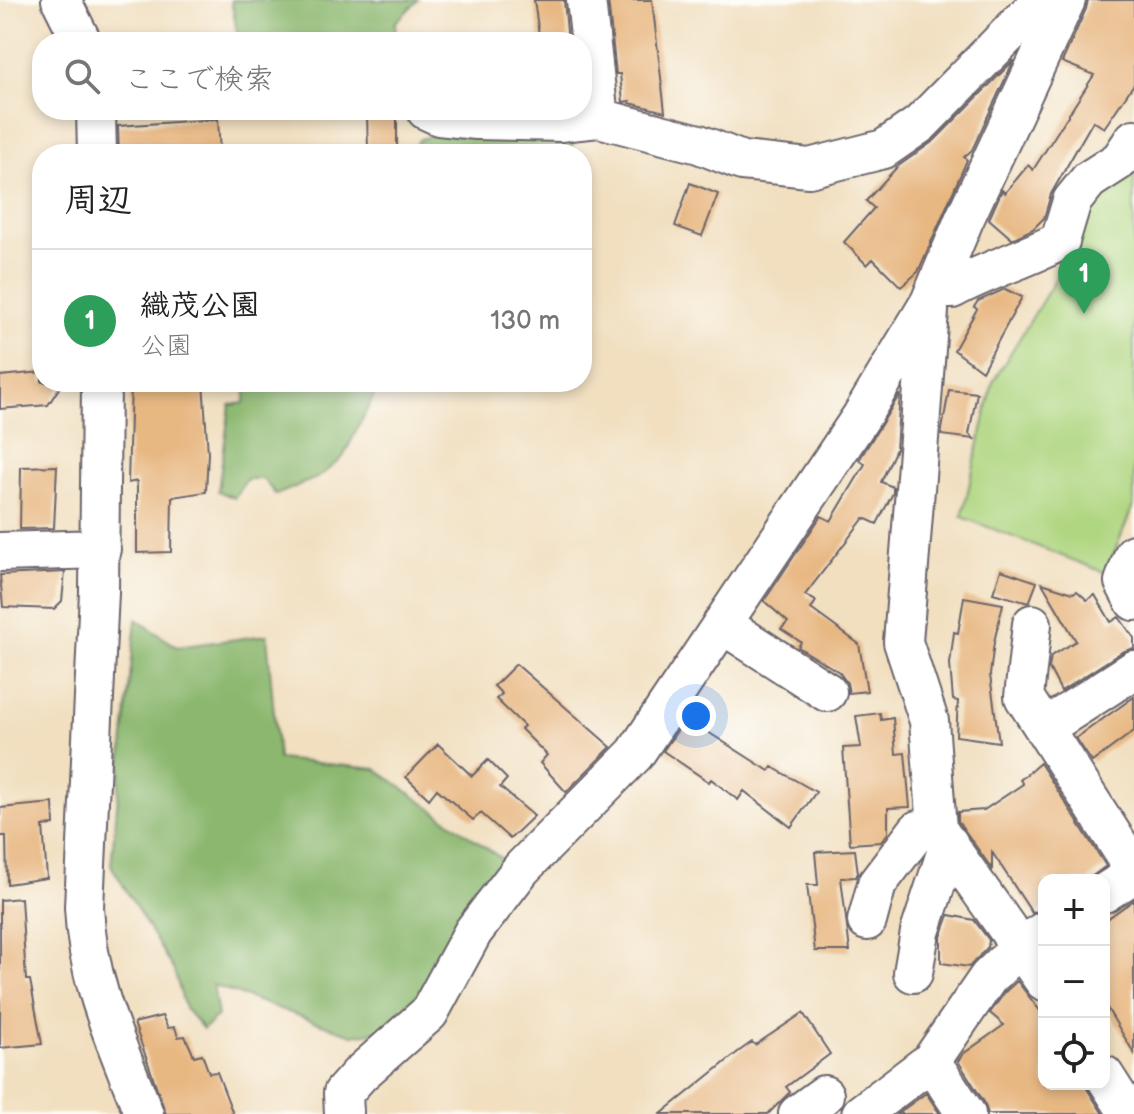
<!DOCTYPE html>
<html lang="ja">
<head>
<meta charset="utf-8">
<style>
	:root { --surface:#fff; --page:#f2f2f2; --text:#222; --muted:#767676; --line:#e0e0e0; --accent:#db2777 }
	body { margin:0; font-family:"Balsamiq Sans","Klee One",sans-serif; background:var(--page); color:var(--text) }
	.controls { position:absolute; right:24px; bottom:24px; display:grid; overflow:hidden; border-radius:16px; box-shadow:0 4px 12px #0003 }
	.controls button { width:72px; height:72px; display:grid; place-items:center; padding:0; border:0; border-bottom:2px solid var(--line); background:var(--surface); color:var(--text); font:40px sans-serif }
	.you { position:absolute; left:696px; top:716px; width:28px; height:28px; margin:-20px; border:6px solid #fff; border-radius:50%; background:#1a73e8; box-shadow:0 0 0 12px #1a73e833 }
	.badge { display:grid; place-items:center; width:52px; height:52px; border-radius:50%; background:var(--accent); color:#fff; font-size:26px; font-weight:700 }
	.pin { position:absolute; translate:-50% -66px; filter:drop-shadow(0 2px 4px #0008) }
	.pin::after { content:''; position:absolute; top:42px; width:28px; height:24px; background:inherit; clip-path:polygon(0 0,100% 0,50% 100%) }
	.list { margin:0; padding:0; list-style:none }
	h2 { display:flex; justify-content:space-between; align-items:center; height:104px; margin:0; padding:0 32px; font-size:34px }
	h2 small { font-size:26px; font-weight:400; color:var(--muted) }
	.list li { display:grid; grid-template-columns:52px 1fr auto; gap:24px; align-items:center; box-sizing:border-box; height:144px; padding:0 32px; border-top:2px solid var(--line) }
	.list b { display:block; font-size:30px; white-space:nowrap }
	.list p { margin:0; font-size:26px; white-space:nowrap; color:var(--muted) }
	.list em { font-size:26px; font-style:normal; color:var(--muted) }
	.icon { flex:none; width:44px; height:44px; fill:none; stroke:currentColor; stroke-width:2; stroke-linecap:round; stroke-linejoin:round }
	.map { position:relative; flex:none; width:1134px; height:1114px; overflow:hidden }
	.search { position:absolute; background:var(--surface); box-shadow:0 4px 12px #0003; left:32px; top:32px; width:560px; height:88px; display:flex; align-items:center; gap:20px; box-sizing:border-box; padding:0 28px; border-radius:32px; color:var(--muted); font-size:30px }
	.panel { position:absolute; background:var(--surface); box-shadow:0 4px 12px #0003; left:32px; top:144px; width:560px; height:248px; border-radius:32px }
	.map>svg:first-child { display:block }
	.green { fill:#afd680; stroke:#687c5e; stroke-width:2 }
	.forest { fill:#8bb76e; stroke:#566c54; stroke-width:2 }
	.building { fill:#e8b883 }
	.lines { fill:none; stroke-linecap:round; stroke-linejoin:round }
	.minor-casing { stroke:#6a646a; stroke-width:42 }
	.minor { stroke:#fff; stroke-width:38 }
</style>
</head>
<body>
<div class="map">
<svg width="1134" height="1114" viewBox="0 0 1134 1114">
	<rect width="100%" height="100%" fill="#fdfcf7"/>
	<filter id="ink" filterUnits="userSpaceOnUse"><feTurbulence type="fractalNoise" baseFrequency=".0125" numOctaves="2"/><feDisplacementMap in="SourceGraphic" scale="16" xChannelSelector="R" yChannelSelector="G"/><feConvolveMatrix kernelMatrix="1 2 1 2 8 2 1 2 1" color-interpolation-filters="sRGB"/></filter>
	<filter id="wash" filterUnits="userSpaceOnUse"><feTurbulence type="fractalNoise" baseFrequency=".006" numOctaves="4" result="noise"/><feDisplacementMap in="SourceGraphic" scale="32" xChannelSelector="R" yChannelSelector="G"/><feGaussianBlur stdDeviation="1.8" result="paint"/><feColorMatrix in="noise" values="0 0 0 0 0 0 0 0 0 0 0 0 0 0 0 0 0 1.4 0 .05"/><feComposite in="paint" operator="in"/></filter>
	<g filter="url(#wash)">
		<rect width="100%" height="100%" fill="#f1dfc0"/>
		<path class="green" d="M1134,158v346l-28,69 -144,-56 31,-135 82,-135 8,-29 14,-26z"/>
		<path class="forest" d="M231,0h187l-23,23 2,19h-158z
			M574,127l-2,27h-164l12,-15 35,-11z
			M248,382h133l-38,75 -24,20 -43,18 -13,-16h-16l-13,19 -16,-7 12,-86 14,-2z
			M136,619l41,28 90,-12 11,124 98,10 133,95 -104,164 -53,7 -139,-50 5,31 -15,13 -18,-21 -11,-37 -63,-106z"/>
		<g id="blocks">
			<path class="building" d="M534,0h30l4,42h-28z
				M608,0h44l13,112 -35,-9v-2l-7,1 -3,-28h-4z
				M1088,0h46v84l-30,44 -11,-7 -42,73 -7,24 -11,11 -21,10 -23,-20 13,-29 3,3 23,-28 5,5 61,-95 -32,-13 24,-53z
				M1014,60l-42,90 -8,7 3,3 -49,112 -17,15 -28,-28 -6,6 -23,-23 30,-34 -8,-7 31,-34 38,-27z
				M397,114v33l-29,1 -1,-32z
				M218,119l2,35h-101l-1,-28z
				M690,183l28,11 -16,42 -27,-10z
				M1005,289l17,8 -40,74 -28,-21 23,-41 -3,-2 4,-6z
				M42,372v10h21l-15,23 -48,4v-33z
				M131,382h72l5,71 -2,39 -34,5 -1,55 -34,1v-72l-9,2z
				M949,390l28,3 -8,41 5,5 -33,-4z
				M900,394l-4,55 -15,33 12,5v6l-16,31 -13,-6 -59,77 11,6 -5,8 48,35 8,47 -18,2 -2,-10 -8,-11 -41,-25 3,-5 -20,-13 7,-7 -24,-21 57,-85 10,5 34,-57 -6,-4z
				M57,466l-3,62 -34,1 1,-62z
				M1001,570l36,12 -8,21 -36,-10z
				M65,572l-3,29 -8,8 -51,-2 -3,-32z
				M1042,583l31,10 4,-2 10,9 8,-5 16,27 8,-5 15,21v10l-12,4 -61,39 -12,-23 2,-12 25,-15z
				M964,597l39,7 -9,38 -4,33 9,67 -43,-6 2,-35 -5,-1 -3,-36 4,-32 4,1z
				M516,664l95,83 -45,45 -26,-29 7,-8 -26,-26 3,-3 -28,-27 6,-5 -8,-8z
				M1134,697v34l-42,31 -16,-24z
				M880,713l1,7 12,-2 3,36 9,-1 5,54 -22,1v25l-7,9 -31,2 -7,-96 18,-1 -5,-31z
				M686,718l83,53 3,-4 44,25 -25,35 -47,-36 -6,9 -27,-21 -2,3 -46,-31z
				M438,744l34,32 16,-16 19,19 -7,8 34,29 -24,23 -29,-26 -8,7 -36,-31 -8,10 -23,-22z
				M1040,763l66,103 -19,14h-43v29l-12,4 -40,-61v17l-34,-48v-9l26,-2 39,-26 -3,-4z
				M53,803l1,22 -11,1 4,52 -40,6 -1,-48h-6v-28z
				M855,850l3,23 -2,4 -15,1 9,73h-35l-8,-66h11l-3,-33z
				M21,898l5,82h4l12,64 -42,4v-148z
				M1134,900v153l-30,-50v-82z
				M949,915l25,5 15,20 -1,7 -19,20 -28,-4v-26z
				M1017,981l27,35v68h40l19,30h-115l-4,-12 -26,-41 5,-7 41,-29 -14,-12 15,-21z
				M803,1013l27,41 -44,33 4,5 -22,22h-107l77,-62 14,-10 3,3z
				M162,1016l6,12 7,-1 3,10 7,-1 9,20 8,-2 7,19 8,-1 16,42h-67l-32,-91z
				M926,1093l14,21h-43z"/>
		</g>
	</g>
	<g filter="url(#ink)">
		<use href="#blocks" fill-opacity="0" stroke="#6a646a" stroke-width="2"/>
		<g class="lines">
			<defs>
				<path id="minor" d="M61,0l21,42
					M586,0l13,118
					M96,110l1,44
					M426,110l13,6 38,4 83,2 39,-4 100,26 43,17 67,7 75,-19 36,-25 122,-124
					M938,284l14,5c35,-19 73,-30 108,-48l12,-40 17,-21 31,-20 14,-21
					M929,311l-26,331 26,79 8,108 107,152
					M101,382l-2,210 -15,315c3,76 33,137 60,207
					M0,552l101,-3
					M1134,554l-10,28 10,19
					M722,624l105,68
					M1032,624l-8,73 110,172
					M1044,728l90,-58
					M1104,893l30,-19
					M867,921l10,-37 41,-54 19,-1
					M913,973l7,-41 29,-88
					M931,1061l35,53
					M1104,1075l25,39
					M344,1114l-1,-21 17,-19 69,-61 44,-81 49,-64 113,-114 226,-337 69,-115 34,-82 102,-220
					M798,1114l26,-19
					M861,1114l70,-53 57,-83 33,-32 23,-15"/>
			</defs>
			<use href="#minor" class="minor-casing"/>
			<use href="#minor" class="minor"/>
		</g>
	</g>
</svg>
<div class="controls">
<button>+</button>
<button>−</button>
<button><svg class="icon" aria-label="locate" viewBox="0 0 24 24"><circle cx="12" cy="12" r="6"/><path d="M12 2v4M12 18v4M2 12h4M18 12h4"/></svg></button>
</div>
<div class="you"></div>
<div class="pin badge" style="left:1084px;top:314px;background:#2e9e5b">1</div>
<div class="search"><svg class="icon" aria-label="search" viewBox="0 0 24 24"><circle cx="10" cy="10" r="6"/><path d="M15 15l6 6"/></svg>ここで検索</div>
<section class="panel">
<h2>周辺<small></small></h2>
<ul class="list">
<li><span class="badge" style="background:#2e9e5b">1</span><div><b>織茂公園</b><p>公園</p></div><em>130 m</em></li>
</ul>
</section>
</div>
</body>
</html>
